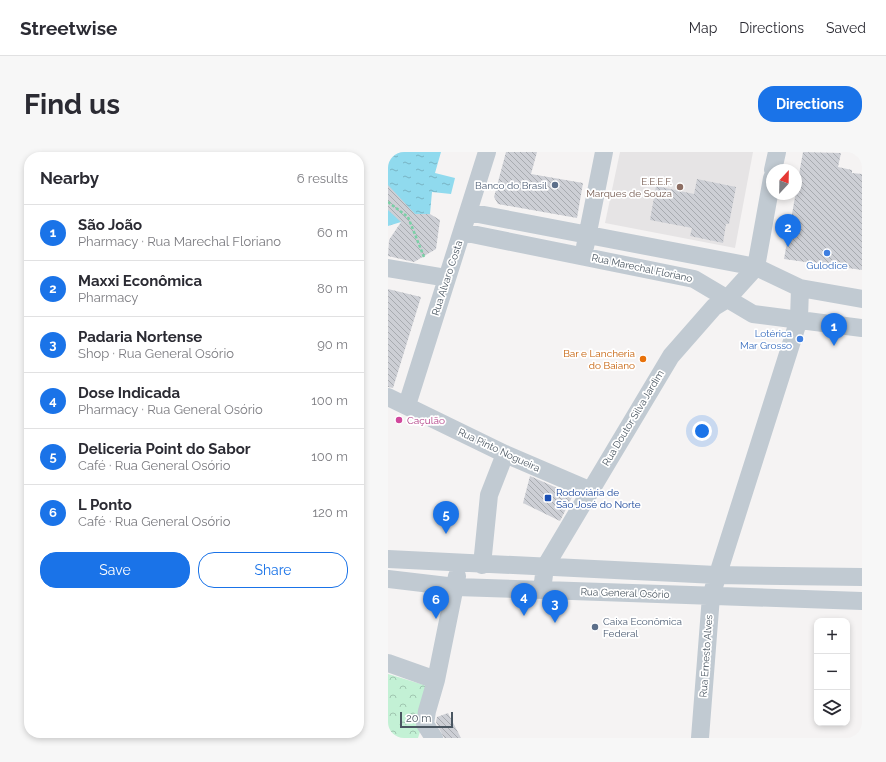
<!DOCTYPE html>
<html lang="en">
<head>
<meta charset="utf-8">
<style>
	:root { --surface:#fff; --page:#f7f7f7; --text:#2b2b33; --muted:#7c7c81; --line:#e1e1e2; --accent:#1a73e8 }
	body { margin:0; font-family:Raleway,sans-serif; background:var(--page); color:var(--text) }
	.controls { position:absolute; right:12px; bottom:12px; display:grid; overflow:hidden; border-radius:8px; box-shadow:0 2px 6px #0003 }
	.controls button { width:36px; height:36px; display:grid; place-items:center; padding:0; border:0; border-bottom:1px solid var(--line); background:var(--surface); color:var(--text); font:20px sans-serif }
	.compass { position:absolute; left:378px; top:12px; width:36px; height:36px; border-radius:50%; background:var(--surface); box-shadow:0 2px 6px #0003; rotate:22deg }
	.scale { position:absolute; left:12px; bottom:10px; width:53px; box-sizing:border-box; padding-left:4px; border:2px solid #4a5661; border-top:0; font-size:11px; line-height:14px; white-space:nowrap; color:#4a5661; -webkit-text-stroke:3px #fff; paint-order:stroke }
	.you { position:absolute; left:314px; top:279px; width:14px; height:14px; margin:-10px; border:3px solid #fff; border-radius:50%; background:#1a73e8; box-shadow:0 0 0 6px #1a73e833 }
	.badge { display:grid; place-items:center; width:26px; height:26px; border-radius:50%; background:var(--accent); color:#fff; font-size:13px; font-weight:700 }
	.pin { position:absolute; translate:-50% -33px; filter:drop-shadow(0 1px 2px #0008) }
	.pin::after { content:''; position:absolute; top:21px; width:14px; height:12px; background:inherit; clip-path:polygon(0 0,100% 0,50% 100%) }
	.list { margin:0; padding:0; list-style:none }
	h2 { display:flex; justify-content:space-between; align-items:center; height:52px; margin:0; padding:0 16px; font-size:17px }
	h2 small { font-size:13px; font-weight:400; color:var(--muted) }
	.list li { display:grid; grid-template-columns:26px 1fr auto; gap:12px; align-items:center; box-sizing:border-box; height:56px; padding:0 16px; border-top:1px solid var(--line) }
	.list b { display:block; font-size:15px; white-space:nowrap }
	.list p { margin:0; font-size:13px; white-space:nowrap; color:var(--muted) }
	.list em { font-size:13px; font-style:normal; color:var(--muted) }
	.actions { display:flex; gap:8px; padding:12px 16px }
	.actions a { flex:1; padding:9px 0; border:1px solid var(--accent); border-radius:16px; text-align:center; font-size:14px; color:var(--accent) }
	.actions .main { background:var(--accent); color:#fff }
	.icon { flex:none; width:22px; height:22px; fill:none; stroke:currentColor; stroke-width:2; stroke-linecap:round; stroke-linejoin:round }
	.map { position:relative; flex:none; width:474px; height:586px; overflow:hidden; border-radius:16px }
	header { display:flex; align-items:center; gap:24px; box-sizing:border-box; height:56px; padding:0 20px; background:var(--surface); border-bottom:1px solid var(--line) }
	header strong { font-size:19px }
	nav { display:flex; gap:22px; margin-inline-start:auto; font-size:14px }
	.intro { display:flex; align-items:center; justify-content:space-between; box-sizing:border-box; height:96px; padding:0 24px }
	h1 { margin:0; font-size:28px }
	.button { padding:10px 18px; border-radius:16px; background:var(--accent); color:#fff; font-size:14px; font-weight:700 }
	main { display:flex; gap:24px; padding:0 24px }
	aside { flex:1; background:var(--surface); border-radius:16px; box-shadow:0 2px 6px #0003 }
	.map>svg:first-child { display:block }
	.education { fill:#e6e4e5 }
	.forest { fill:url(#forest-crowns) }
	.water { fill:url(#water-ripples) }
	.building { fill:url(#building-back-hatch) }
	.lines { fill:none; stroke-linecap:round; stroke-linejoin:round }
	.path { stroke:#7ad0a6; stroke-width:2.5; stroke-dasharray:3 2; stroke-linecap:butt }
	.minor { stroke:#c1cad2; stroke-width:18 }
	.service-dot { fill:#5c6f8a; stroke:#fff; stroke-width:1.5 }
	.education-dot { fill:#8d6e63; stroke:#fff; stroke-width:1.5 }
	.shop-dot { fill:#3f7fe0; stroke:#fff; stroke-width:1.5 }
	.food-dot { fill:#e8710a; stroke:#fff; stroke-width:1.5 }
	.hotel-dot { fill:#d1479c; stroke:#fff; stroke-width:1.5 }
	.transit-dot { fill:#1a4fb4; stroke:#fff; stroke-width:1.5 }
	.labels { text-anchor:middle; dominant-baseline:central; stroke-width:3.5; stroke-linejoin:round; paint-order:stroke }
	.education-label { font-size:10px; fill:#785e54; stroke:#fff; text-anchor:end }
	.service-label { font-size:10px; fill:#4e5e75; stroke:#fff; text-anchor:end }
	.shop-label { font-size:10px; fill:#366cbe; stroke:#fff }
	.street-label { font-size:10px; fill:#4a5661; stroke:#fff }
	.food-label { font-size:10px; fill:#c56008; stroke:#fff; text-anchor:end }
	.hotel-label { font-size:10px; fill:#b23c85; stroke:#fff; text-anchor:start }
	.transit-label { font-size:10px; fill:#164399; stroke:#fff; text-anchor:start }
</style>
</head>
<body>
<header>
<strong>Streetwise</strong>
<nav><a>Map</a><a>Directions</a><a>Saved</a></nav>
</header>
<div class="intro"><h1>Find us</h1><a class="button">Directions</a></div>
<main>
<aside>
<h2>Nearby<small>6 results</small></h2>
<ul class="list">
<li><span class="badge">1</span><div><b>São João</b><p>Pharmacy · Rua Marechal Floriano</p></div><em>60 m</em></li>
<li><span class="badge">2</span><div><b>Maxxi Econômica</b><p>Pharmacy</p></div><em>80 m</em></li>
<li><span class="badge">3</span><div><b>Padaria Nortense</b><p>Shop · Rua General Osório</p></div><em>90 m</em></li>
<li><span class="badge">4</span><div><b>Dose Indicada</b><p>Pharmacy · Rua General Osório</p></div><em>100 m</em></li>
<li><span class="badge">5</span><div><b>Deliceria Point do Sabor</b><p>Café · Rua General Osório</p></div><em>100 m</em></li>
<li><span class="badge">6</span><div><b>L Ponto</b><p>Café · Rua General Osório</p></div><em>120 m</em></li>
</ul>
<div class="actions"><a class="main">Save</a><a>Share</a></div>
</aside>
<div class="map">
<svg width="474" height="586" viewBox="0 0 474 586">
	<defs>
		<pattern id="forest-crowns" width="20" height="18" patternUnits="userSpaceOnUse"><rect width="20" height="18" fill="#c3f1d5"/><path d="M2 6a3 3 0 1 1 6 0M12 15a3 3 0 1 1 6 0" fill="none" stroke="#a0c6b0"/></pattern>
		<pattern id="water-ripples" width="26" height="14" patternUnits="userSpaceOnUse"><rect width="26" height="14" fill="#90daee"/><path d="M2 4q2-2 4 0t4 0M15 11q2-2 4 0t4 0" fill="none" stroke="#78b4c4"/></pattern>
		<pattern id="building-back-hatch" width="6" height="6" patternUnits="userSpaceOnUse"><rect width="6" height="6" fill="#cdcfd5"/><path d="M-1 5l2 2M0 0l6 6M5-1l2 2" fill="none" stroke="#a8abb0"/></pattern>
	</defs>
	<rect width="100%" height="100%" fill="#f5f3f3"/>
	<path class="education" d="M232,0h133l-18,96 -130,-25z"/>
	<path class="forest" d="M0,522l46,14 -16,50h-30z"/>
	<path class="water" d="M0,0h53l-6,21 20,5 -4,16 -19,-2 -2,22h-15l-14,8 -13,4z"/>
	<path class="building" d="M118,0h31l-6,22 52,9 -6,35 -79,-14 -4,-7z
		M415,0l38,1 -3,14 14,3v3l10,1v96l-78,-11z
		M309,27l39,8 -7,37h-3l-3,19 -33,-7 2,-8 -42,-8 6,-34 38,8z
		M0,33l27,29h15l10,6 -4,29 -22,13 -26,-6 1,-16 12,-18 -13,-12z
		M0,137l33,8 -28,91 -5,-1z
		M142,324l43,19 -13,26 -37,-18z
		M60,561l13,25h-17l-8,-16 1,-5z"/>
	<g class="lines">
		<path class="path" d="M0,50l20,15 16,40"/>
		<path class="minor" d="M385,18l4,-18
			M80,60l288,55 44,21 62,11
			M74,80l232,47 59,35 109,14
			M197,95l19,-95
			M0,116l59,10
			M0,245l117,57 84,36
			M19,253l80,-253
			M0,407l328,16 146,2
			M94,413l7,-70 16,-41
			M0,427l68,8 406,14
			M154,438l3,-23 126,-211 43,-49 13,-8 29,-32 16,-89
			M0,511l48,17
			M46,586l-9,-14 2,-13 9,-31 21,-104
			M312,586l11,-142 88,-277 1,-31"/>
	</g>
	<g class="service-dot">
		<circle cx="167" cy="33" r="4"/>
		<circle cx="207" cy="475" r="4"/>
	</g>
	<circle class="education-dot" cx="292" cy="35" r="4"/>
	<g class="shop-dot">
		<circle cx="439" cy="101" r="4"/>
		<circle cx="412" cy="187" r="4"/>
	</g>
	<circle class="food-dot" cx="255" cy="207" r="4"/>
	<circle class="hotel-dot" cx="11" cy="268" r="4"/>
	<rect class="transit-dot" x="156" y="342" width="8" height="8" rx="2"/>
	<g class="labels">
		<g class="education-label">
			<text x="284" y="29">E.E.E.F.<tspan x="284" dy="12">Marques de Souza</tspan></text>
		</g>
		<g class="service-label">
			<text x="159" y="33">Banco do Brasil</text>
			<text x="215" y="469" text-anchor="start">Caixa Econômica<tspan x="215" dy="12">Federal</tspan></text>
		</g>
		<g class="shop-label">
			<text x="439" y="113">Gulodice</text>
			<text x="404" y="181" text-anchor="end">Lotérica<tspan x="404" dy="12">Mar Grosso</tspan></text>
		</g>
		<g class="street-label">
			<text transform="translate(254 116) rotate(12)">Rua Marechal Floriano</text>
			<text transform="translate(59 126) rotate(-72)">Rua Alvaro Costa</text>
			<text transform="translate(245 266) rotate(-59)">Rua Doutor Silva Jardim</text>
			<text transform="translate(111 298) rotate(25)">Rua Pinto Nogueira</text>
			<text transform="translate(237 441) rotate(2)">Rua General Osório</text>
			<text transform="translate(318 504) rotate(-86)">Rua Ernesto Alves</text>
		</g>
		<g class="food-label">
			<text x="247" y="201">Bar e Lancheria<tspan x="247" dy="12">do Baiano</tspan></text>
		</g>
		<g class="hotel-label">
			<text x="19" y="268">Caçulão</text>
		</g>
		<g class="transit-label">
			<text x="168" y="340">Rodoviária de<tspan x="168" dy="12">São José do Norte</tspan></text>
		</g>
	</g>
</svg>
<div class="controls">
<button>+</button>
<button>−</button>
<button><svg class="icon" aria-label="layers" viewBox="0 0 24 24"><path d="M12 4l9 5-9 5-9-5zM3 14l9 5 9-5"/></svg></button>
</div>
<svg class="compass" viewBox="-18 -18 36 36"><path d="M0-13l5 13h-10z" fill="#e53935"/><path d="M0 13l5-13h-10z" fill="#7c7c81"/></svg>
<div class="scale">20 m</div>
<div class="you"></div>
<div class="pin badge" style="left:446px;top:194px">1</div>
<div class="pin badge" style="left:400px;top:95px">2</div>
<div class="pin badge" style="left:167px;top:471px">3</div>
<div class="pin badge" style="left:136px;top:464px">4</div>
<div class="pin badge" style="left:58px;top:382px">5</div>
<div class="pin badge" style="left:48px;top:467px">6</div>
</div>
</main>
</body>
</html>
